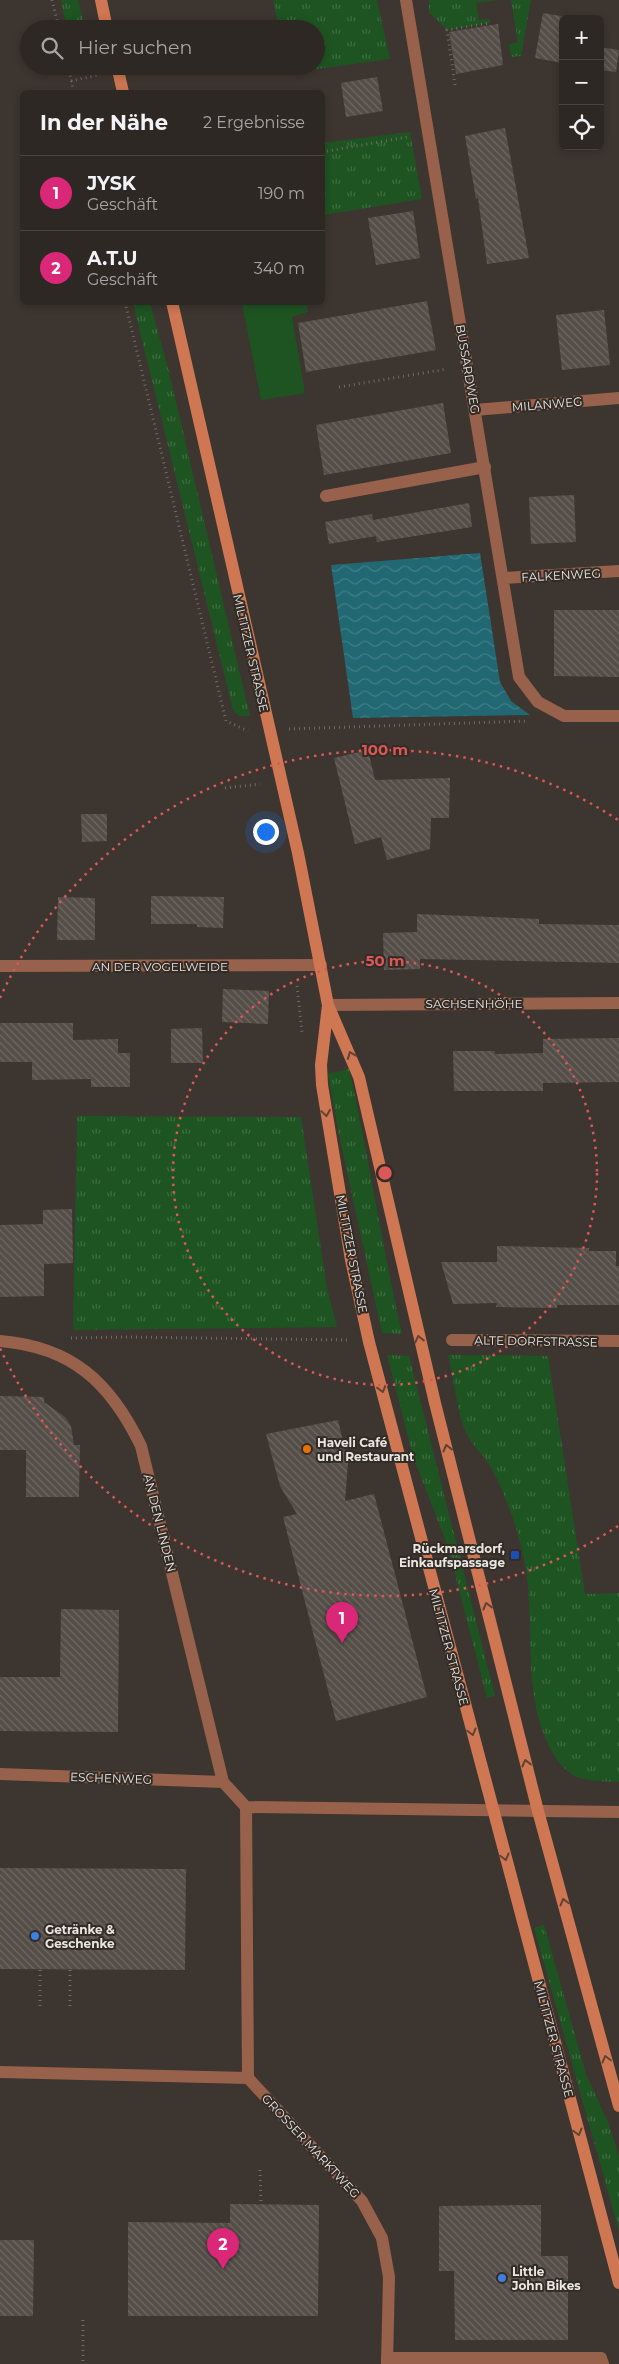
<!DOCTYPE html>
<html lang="de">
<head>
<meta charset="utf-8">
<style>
	:root { --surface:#2e2824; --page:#36302c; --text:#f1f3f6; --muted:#a7a6a6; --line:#494441; --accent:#db2777 }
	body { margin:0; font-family:Montserrat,sans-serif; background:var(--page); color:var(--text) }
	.controls { position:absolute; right:15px; top:15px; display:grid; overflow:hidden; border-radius:8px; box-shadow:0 2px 8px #0003 }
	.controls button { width:45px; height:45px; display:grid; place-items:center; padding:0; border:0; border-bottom:1px solid var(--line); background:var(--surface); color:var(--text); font:25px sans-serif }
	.you { position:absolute; left:265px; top:831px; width:18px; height:18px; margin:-12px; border:4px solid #fff; border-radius:50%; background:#1a73e8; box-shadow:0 0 0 8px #1a73e833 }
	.badge { display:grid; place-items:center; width:32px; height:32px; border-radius:50%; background:var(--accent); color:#fff; font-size:16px; font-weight:700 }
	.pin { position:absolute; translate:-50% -41px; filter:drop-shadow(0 1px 2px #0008) }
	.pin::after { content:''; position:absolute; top:26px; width:18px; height:15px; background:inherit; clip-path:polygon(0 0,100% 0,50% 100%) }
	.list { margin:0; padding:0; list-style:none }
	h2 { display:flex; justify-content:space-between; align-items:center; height:65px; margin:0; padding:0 20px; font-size:21px }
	h2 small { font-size:16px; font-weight:400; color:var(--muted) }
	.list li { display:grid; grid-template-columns:32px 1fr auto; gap:15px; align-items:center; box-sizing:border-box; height:75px; padding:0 20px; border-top:1px solid var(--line) }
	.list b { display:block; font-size:19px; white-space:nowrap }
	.list p { margin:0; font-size:16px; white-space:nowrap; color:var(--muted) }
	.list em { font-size:16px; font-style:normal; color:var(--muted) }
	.icon { flex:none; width:28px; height:28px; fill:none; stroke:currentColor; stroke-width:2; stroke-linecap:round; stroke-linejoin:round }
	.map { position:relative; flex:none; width:619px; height:2364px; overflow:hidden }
	.search { position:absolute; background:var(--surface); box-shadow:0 2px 8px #0003; left:20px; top:20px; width:305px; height:55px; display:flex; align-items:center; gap:12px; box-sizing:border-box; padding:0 18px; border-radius:28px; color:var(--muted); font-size:19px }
	.panel { position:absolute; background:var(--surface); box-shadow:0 2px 8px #0003; left:20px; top:90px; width:305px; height:215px; border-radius:8px }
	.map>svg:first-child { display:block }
	.grass { fill:url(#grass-tufts) }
	.garden { fill:#1e5422 }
	.water { fill:url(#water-waves) }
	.building { fill:url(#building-back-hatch) }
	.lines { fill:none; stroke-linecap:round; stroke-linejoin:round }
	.path { stroke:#716a66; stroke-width:3; stroke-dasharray:1 4; stroke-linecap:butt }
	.lane { stroke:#98614b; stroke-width:12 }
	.street { stroke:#98614b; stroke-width:12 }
	.secondary { stroke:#ce7752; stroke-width:12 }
	.oneway { stroke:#614233 }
	.ring { fill:none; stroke:#db5856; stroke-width:2.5; stroke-dasharray:2.5 5 }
	.food-dot { fill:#e8710a; stroke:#322b26; stroke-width:2 }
	.transit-dot { fill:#1a4fb4; stroke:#322b26; stroke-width:2 }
	.shop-dot { fill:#3f7fe0; stroke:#322b26; stroke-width:2 }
	.labels { text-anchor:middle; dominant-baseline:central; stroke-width:4; stroke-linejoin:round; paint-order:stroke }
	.street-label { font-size:12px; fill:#eae6e2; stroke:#322b26 }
	.poi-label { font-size:12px; font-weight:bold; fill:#eae6e2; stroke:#322b26; text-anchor:start }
	.centre { fill:#db5856; stroke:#322b26; stroke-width:2.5 }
	.ring-label { font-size:15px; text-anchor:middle; font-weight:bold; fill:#db5856; stroke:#322b26; stroke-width:4; stroke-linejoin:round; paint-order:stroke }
</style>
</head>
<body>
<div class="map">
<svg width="619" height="2364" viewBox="0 0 619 2364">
	<defs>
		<pattern id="grass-tufts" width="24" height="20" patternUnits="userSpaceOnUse" patternTransform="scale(1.25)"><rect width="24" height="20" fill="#1e5422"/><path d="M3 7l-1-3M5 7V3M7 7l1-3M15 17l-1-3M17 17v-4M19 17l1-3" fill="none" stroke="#3f6d42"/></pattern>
		<pattern id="water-waves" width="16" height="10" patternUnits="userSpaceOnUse" patternTransform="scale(1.25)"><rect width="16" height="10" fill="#216872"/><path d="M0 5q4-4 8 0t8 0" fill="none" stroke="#417e86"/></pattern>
		<pattern id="building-back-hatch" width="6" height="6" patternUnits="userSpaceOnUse" patternTransform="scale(1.25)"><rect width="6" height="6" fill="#554d48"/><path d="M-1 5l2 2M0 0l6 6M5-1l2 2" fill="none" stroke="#6e6762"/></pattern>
	</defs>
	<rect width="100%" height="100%" fill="#3d3530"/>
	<path class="grass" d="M61,0h17l7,29h-18z
		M273,0h104l13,59 -103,14 -1,-7h30v-37h-37z
		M429,0h70l-23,3 3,17 10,-1 1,4 -43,7 -18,-18z
		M511,0h20l-10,56 -10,1 -2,-13 9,-2z
		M410,132l12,67 -99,16v-72z
		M133,303h17l19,69 81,344h-11l-6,-6z
		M349,1069c20,88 33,177 53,265l-20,-1 -43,-198 -11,-61z
		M77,1116l224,1 26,171 10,39 -264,3z
		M387,1355l22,1 86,340 -8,2 -39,-151 -35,-91z
		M448,1355l100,1 37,238 34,-1v189c-35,-2 -50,1 -69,-34 -28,-54 -15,-119 -24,-178 -5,-33 -19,-71 -34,-101 -7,-13 -20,-23 -26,-37 -8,-15 -13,-58 -18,-77z
		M544,1925l42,149 22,48 11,34v75l-85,-303z"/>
	<path class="garden" d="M242,303h64l2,9 -16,5 13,76 -44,7z"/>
	<path class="water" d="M480,553l20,129 11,19 19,14 -177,3 -22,-153z"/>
	<path class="building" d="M543,13l35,6h-15v44l-28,-5z
		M498,24l5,41 -47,9 -7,-42z
		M600,47l19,3 -3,22 -16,-2z
		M377,77l6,34 -37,6 -5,-34z
		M505,128l24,130 -42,6 -9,-66 -2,1 -11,-63z
		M413,211l7,47 -44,7 -8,-47z
		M427,301l9,49 -130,22 -8,-49z
		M604,310l6,55 -48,5 -6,-55z
		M443,403l8,50 -127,22 -8,-50z
		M574,495l2,47 -45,2 -2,-47z
		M469,503l3,24 -95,15 -3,-18 2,12 -47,8 -4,-22 47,-8 1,6z
		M554,610h65v67l-65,-1z
		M368,750l7,30 75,-2 -1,40h-18l-1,31 -43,11 -6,-23 -26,7 -21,-86z
		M81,814h26v27l-25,1z
		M151,896l73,1 -1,31 -26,-1v-3h-46z
		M58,897l37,1v42h-38z
		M417,914l122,5v5l80,1v38l-199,-4v10l-36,1 -1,-37 34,-1z
		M223,989l46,2 -1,33 -46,-2z
		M0,1023h73v17l45,-1v14h12v34h-39v-8l-59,1v-18h-32z
		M202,1028l1,35h-32v-34z
		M619,1038v44l-76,1v8h-89l-1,-40h42v3l48,-1v-14z
		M72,1209l1,54 -29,1v32l-44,1v-72l43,-1v-14z
		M497,1246l92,2v3h27v15h3v39h-62v3l-61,-1 1,-4 -44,1 -12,-42h56z
		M0,1396l44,1v5l21,15 6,9 3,19h6l-1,52h-53v-47h-26z
		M338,1420l10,43 -3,38 29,-7 53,203 -91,24 -53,-204 14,-3 -17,-28 -14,-52z
		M61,1609l58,1 -1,122 -118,-1v-54h60z
		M0,1868l186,1 -1,101 -185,-1z
		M230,2204l89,1 -1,111h-190v-94l102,1z
		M541,2205v51h27v84h-113l-1,-69h-15v-65z
		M0,2240h34l-1,76h-33z"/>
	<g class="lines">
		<path class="path" d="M52,0l7,29
			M75,29l11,-3
			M68,66l6,26
			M71,81l27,-6
			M455,85l-8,-55 43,-7
			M322,152l86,-15
			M125,302l101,419 22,10
			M339,387l108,-18
			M289,729l239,-8
			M225,788l35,-4
			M297,986l5,46
			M71,1338l56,-1 220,3
			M40,1970v36
			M70,1970v36
			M260,2170l1,34
			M83,2320v44"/>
		<path class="lane" d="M326,496l159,-29
			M387,2358h214l2,6"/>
		<path class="street" d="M406,0l113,677 19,25 26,14h55
			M475,410l144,-12
			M504,578l115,-7
			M0,966l321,-1
			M328,1005l291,-2
			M452,1340l167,1
			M0,1341c72,6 110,41 141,105l82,336 23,25 373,5
			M0,1774l223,8
			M246,1807l2,271 114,123 20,37 7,39 -2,87
			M0,2072l248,6"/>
		<path class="secondary" d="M101,0l6,29
			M117,66l6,26
			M172,302l126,551 30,152 31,72 76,326 103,408 81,295
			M328,1005l-7,60 1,20 29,175 18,82 250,941"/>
	</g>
	<defs><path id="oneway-chevron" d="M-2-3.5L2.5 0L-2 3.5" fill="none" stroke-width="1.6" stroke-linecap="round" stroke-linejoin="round" transform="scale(1.25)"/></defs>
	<g class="oneway">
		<use href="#oneway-chevron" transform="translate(351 1055) rotate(-112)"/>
		<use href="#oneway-chevron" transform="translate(326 1113) rotate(82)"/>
		<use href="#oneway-chevron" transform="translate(419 1339) rotate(-103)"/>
		<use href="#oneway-chevron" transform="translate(382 1389) rotate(75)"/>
		<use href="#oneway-chevron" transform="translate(447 1448) rotate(-104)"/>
		<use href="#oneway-chevron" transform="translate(487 1606) rotate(-104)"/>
		<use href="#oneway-chevron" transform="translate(472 1732) rotate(75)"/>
		<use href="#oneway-chevron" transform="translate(526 1763) rotate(-104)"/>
		<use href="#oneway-chevron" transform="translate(505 1857) rotate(75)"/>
		<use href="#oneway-chevron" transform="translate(564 1902) rotate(-105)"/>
		<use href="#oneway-chevron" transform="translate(606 2059) rotate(-105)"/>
		<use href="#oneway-chevron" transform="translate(578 2132) rotate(75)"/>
	</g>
	<g class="ring">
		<circle cx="385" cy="1173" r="212"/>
		<path d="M618 1526A423 423 0 0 1 0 1348M0 998A423 423 0 0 1 618 820"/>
	</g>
	<circle class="food-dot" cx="307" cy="1449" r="5"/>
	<rect class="transit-dot" x="510" y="1550" width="10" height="10" rx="2.5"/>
	<g class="shop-dot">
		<circle cx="35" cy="1936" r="5"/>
		<circle cx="502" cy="2278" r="5"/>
	</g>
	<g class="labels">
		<g class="street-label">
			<text transform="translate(468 369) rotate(80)">BUSSARDWEG</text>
			<text transform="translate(547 404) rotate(-5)">MILANWEG</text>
			<text transform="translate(561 575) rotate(-3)">FALKENWEG</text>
			<text transform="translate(251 653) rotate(77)">MILTITZER STRASSE</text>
			<text x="160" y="966">AN DER VOGELWEIDE</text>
			<text x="474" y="1003">SACHSENHÖHE</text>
			<text transform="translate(352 1254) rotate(79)">MILTITZER STRASSE</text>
			<text transform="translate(536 1341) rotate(1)">ALTE DORFSTRASSE</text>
			<text transform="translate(160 1523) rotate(76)">AN DEN LINDEN</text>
			<text transform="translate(449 1647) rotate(75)">MILTITZER STRASSE</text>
			<text transform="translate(111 1778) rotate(2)">ESCHENWEG</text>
			<text transform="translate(554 2039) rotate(75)">MILTITZER STRASSE</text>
			<text transform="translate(311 2146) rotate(47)">GROSSER MARKTWEG</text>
		</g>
		<g class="poi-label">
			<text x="317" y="1442">Haveli Café<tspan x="317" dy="14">und Restaurant</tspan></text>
			<text x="505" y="1548" text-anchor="end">Rückmarsdorf,<tspan x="505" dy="14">Einkaufspassage</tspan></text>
			<text x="45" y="1929">Getränke &amp;<tspan x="45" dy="14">Geschenke</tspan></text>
			<text x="512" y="2271">Little<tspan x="512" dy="14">John Bikes</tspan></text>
		</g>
	</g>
	<circle cx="385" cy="1173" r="8" class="centre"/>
	<g class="ring-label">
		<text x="385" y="755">100 m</text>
		<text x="385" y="966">50 m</text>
	</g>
</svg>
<div class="controls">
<button>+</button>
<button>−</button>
<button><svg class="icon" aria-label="locate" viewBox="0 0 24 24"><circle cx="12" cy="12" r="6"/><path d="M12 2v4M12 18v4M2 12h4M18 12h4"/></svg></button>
</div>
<div class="you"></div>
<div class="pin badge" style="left:342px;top:1643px">1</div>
<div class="pin badge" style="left:223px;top:2269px">2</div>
<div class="search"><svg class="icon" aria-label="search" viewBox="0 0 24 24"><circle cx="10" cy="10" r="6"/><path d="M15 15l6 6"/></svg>Hier suchen</div>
<section class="panel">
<h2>In der Nähe<small>2 Ergebnisse</small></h2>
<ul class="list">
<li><span class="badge">1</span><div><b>JYSK</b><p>Geschäft</p></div><em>190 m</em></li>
<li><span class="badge">2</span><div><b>A.T.U</b><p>Geschäft</p></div><em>340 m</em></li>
</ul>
</section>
</div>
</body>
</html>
